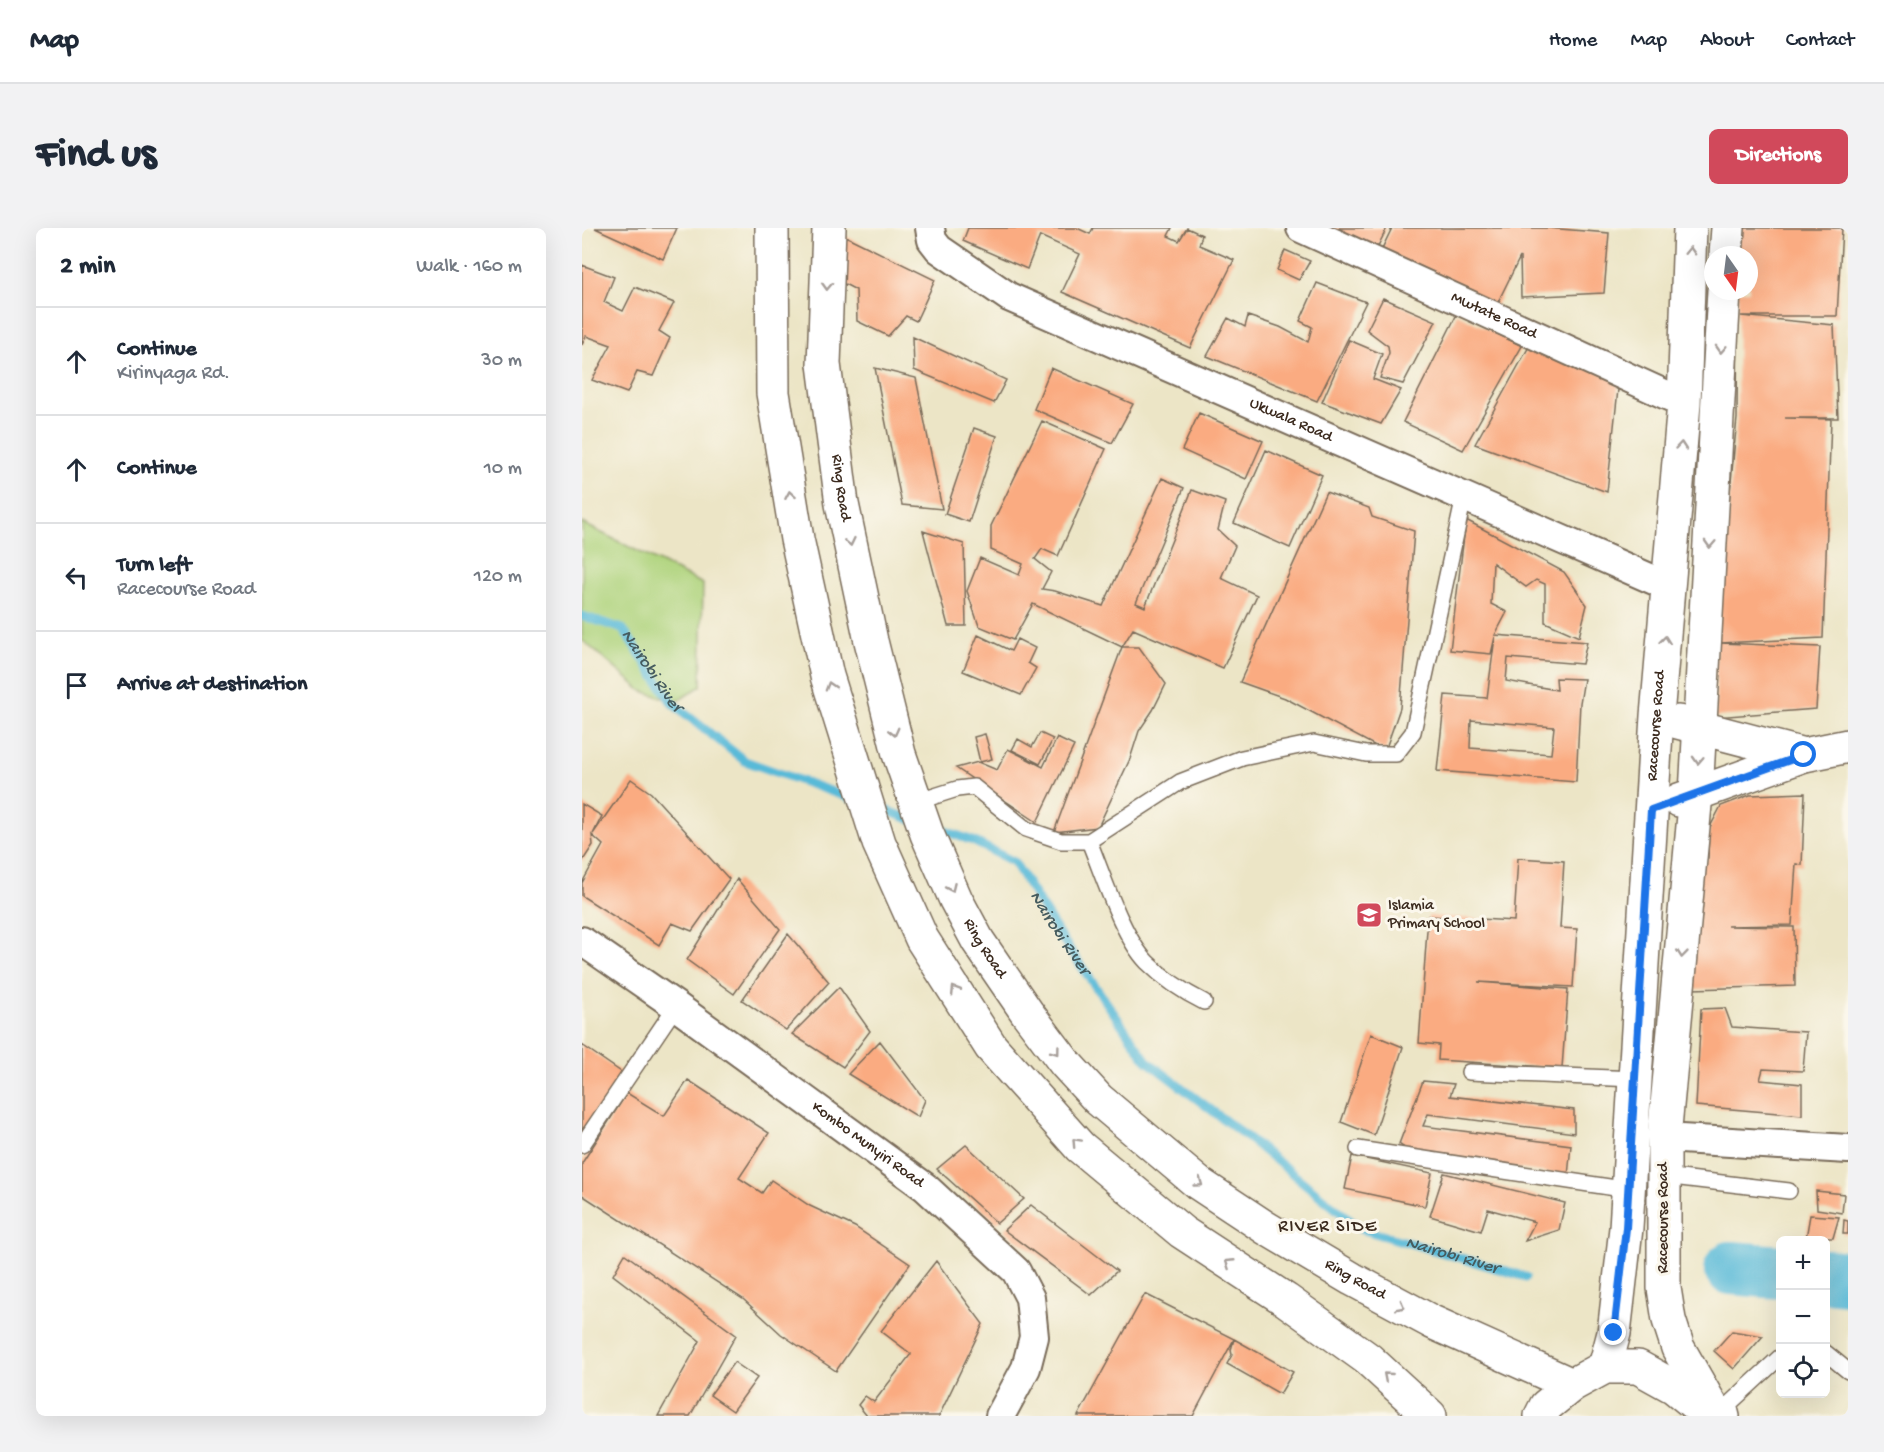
<!DOCTYPE html>
<html lang="en">
<head>
<meta charset="utf-8">
<style>
	:root { --surface:#fff; --page:#f2f2f3; --text:#1f2937; --muted:#747a83; --line:#e0e1e3; --accent:#d1495b }
	body { margin:0; font-family:"Gochi Hand",sans-serif; background:var(--page); color:var(--text) }
	.controls { position:absolute; right:18px; bottom:18px; display:grid; overflow:hidden; border-radius:9px; box-shadow:0 6px 24px #0002 }
	.controls button { width:54px; height:54px; display:grid; place-items:center; padding:0; border:0; border-bottom:2px solid var(--line); background:var(--surface); color:var(--text); font:30px sans-serif }
	.compass { position:absolute; left:1122px; top:18px; width:54px; height:54px; border-radius:50%; background:var(--surface); box-shadow:0 6px 24px #0002; rotate:166deg }
	.stop { position:absolute; width:18px; height:18px; margin:-14px; border:4px solid #1a73e8; border-radius:50%; background:#fff }
	.stop.end { background:#1a73e8; border-color:#fff; box-shadow:0 2px 6px #0008 }
	.list { margin:0; padding:0; list-style:none }
	h2 { display:flex; justify-content:space-between; align-items:center; height:78px; margin:0; padding:0 24px; font-size:26px }
	h2 small { font-size:20px; font-weight:400; color:var(--muted) }
	.list li { display:grid; grid-template-columns:39px 1fr auto; gap:18px; align-items:center; box-sizing:border-box; height:108px; padding:0 24px; border-top:2px solid var(--line) }
	.list b { display:block; font-size:22px; white-space:nowrap }
	.list p { margin:0; font-size:20px; white-space:nowrap; color:var(--muted) }
	.list em { font-size:20px; font-style:normal; color:var(--muted) }
	.icon { flex:none; width:33px; height:33px; fill:none; stroke:currentColor; stroke-width:2; stroke-linecap:round; stroke-linejoin:round }
	.map { position:relative; flex:none; width:1266px; height:1188px; overflow:hidden; border-radius:9px }
	header { display:flex; align-items:center; gap:36px; box-sizing:border-box; height:84px; padding:0 30px; background:var(--surface); border-bottom:2px solid var(--line) }
	header strong { font-size:28px }
	nav { display:flex; gap:33px; margin-inline-start:auto; font-size:21px }
	.intro { display:flex; align-items:center; justify-content:space-between; box-sizing:border-box; height:144px; padding:0 36px }
	h1 { margin:0; font-size:42px }
	.button { padding:15px 27px; border-radius:9px; background:var(--accent); color:#fff; font-size:21px; font-weight:700 }
	main { display:flex; gap:36px; padding:0 36px }
	aside { flex:1; background:var(--surface); border-radius:9px; box-shadow:0 6px 24px #0002 }
	.map>svg:first-child { display:block }
	.green { fill:#aed37c; stroke:#747e4d; stroke-width:1.5 }
	.lines { fill:none; stroke-linecap:round; stroke-linejoin:round }
	.stream { stroke:#59bad8; stroke-width:9 }
	.river { stroke:#59bad8; stroke-width:54 }
	.building { fill:#faab81; fill-rule:evenodd }
	.lane-casing { stroke:#796b59; stroke-width:18 }
	.street-casing { stroke:#796b59; stroke-width:32 }
	.secondary-casing { stroke:#796b59; stroke-width:36 }
	.lane { stroke:#fff; stroke-width:15 }
	.street { stroke:#fff; stroke-width:28 }
	.secondary { stroke:#fff; stroke-width:33 }
	.oneway { stroke:#a79f9a }
	.route { stroke:#1a73e8; stroke-width:8 }
	.labels { text-anchor:middle; dominant-baseline:central; stroke-width:6; stroke-linejoin:round; paint-order:stroke }
	.street-label { font-size:16px; fill:#3b2a1e; stroke:#fbf7ec }
	.poi-label { font-size:16px; fill:#3b2a1e; stroke:#fbf7ec; text-anchor:start }
	.water-label { font-size:18px; font-style:italic; fill:#465c5f; stroke:#fbf7ec }
	.neighbourhood-label { font-size:18px; letter-spacing:1.5px; fill:#3b2a1e; stroke:#fbf7ec }
</style>
</head>
<body>
<header>
<strong>Map</strong>
<nav><a>Home</a><a>Map</a><a>About</a><a>Contact</a></nav>
</header>
<div class="intro"><h1>Find us</h1><a class="button">Directions</a></div>
<main>
<aside>
<h2>2 min<small>Walk · 160 m</small></h2>
<ul class="list">
<li><svg class="icon" aria-label="ahead" viewBox="0 0 24 24"><path d="M12 20V5M6 11l6-6 6 6"/></svg><div><b>Continue</b><p>Kirinyaga Rd.</p></div><em>30 m</em></li>
<li><svg class="icon" aria-label="ahead" viewBox="0 0 24 24"><path d="M12 20V5M6 11l6-6 6 6"/></svg><div><b>Continue</b></div><em>10 m</em></li>
<li><svg class="icon" aria-label="left" viewBox="0 0 24 24"><path d="M17 20v-9H6M10 6l-5 5 5 5"/></svg><div><b>Turn left</b><p>Racecourse Road</p></div><em>120 m</em></li>
<li><svg class="icon" aria-label="arrive" viewBox="0 0 24 24"><path d="M6 21V4h12l-3 4 3 4H6"/></svg><div><b>Arrive at destination</b></div></li>
</ul>
</aside>
<div class="map">
<svg width="1266" height="1188" viewBox="0 0 1266 1188">
	<rect width="100%" height="100%" fill="#fbf7ec"/>
	<filter id="ink" filterUnits="userSpaceOnUse"><feTurbulence type="fractalNoise" baseFrequency=".0167" numOctaves="2"/><feDisplacementMap in="SourceGraphic" scale="12" xChannelSelector="R" yChannelSelector="G"/><feConvolveMatrix kernelMatrix="1 2 1 2 8 2 1 2 1" color-interpolation-filters="sRGB"/></filter>
	<filter id="wash" filterUnits="userSpaceOnUse"><feTurbulence type="fractalNoise" baseFrequency=".008" numOctaves="4" result="noise"/><feDisplacementMap in="SourceGraphic" scale="24" xChannelSelector="R" yChannelSelector="G"/><feGaussianBlur stdDeviation="1.35" result="paint"/><feColorMatrix in="noise" values="0 0 0 0 0 0 0 0 0 0 0 0 0 0 0 0 0 1.4 0 .05"/><feComposite in="paint" operator="in"/></filter>
	<g filter="url(#wash)">
		<rect width="100%" height="100%" fill="#ece5c6"/>
		<path class="green" d="M0,295l121,61 -2,102 -25,16 -34,-11 -60,-51z"/>
		<g class="lines">
			<g class="stream">
				<path id="s1" d="M0,388l41,13 50,75 72,57 113,40"/>
				<path d="M295,579l38,14"/>
				<path id="s2" d="M352,599l39,14 41,21 45,72 88,127 105,80 109,88 165,48"/>
			</g>
			<path class="river" d="M1149,1040l49,4
				M1244,1048l22,2"/>
		</g>
		<g id="blocks">
			<path class="building" d="M13,0h82l-14,31z
				M386,0h109l13,6 3,-6h79l-4,8 11,5 8,-13 15,7 -3,10 35,15 -44,88 -128,-56 18,-38 -40,-18 -13,33 -64,-28z
				M740,0h65l-12,24z
				M810,0h155l62,5 -5,60 -83,4 -1,-40 -26,53 -116,-53z
				M1156,0h104l-5,88h-96l93,9 4,93h-53l46,1 -8,219 -103,5 100,4 -4,62 -100,8v-74l21,-225 1,-127h11v-36h-11z
				M255,4l98,48 -19,41 -10,-5 -18,20 -31,-15 -1,-31 -19,-10z
				M703,22l25,11 -11,19 -22,-10z
				M0,37l32,12 -10,25 19,9 12,-24 39,16 -15,28 11,7 -17,38 -16,-4 -10,21 -35,-13 19,-35 -25,-9 -4,9z
				M735,55l49,19 -49,99 -110,-45 21,-38 17,9 3,-11 32,11 28,15 4,-15 -12,-6z
				M801,70l53,23 -33,63 -23,-6 9,-25 -1,-7 -21,-16z
				M875,86l65,32 -59,104 -60,-28z
				M331,109l93,43 -12,23 -80,-33z
				M767,112l33,14 -9,25 28,11 -20,34 -59,-22z
				M949,115l88,37 -12,112 -132,-48z
				M293,140l41,10 26,131 -40,-4z
				M469,140l82,36 -21,39 -78,-34z
				M617,185l64,28 -17,38 -64,-29z
				M460,193l64,28 -48,107 -16,-7 -7,10 16,13 -9,17 13,2 48,15 59,-128 22,10 -48,115 9,4 47,-117 33,12 -7,28 17,16 -14,32 36,17 -34,73 -90,-39 -11,18 -89,-43 -20,36 -34,-14 -12,-35 13,-33 39,17 4,-11 -32,-14v-24z
				M392,200l23,8 -28,86 -24,-8z
				M684,222l56,25 -32,73 -56,-25z
				M744,264l43,16 3,9 42,14 -14,177 -15,43 -100,-53 -45,-16z
				M884,292l98,52 23,33 -8,32 -34,-15v-38l-9,-4 -10,7 -33,-24 -2,41 16,8 -12,23 92,7 -5,22 -74,-6 -2,23 51,9 -1,-12 28,1 -4,24 -4,79 -139,-11 8,-76 42,3 8,-61 -4,17 -41,-4zM889,492l83,7 -3,27 -81,-6z
				M341,303l41,13 2,82h-18z
				M396,407l33,16 6,-12 18,9 -7,15 8,5 -15,27 -58,-24z
				M540,419h17l27,37 -13,26 -14,21 -9,28 -32,68 -44,5z
				M458,505l13,6 -13,25 -28,-14 6,-11 14,8z
				M403,506l7,25 -12,3 -6,-25z
				M475,510l17,8 -37,76 -81,-54 22,-6 19,8 11,-21 35,18z
				M49,551l20,14 78,86 -37,52 -20,-8 -13,22 -77,-49v-13l21,-38 -11,-10 1,10 -11,17v-58l20,12 -9,18z
				M1223,565l-3,72 -6,-1 -4,61 -65,1 67,1 1,59 -103,3 -2,-108 18,-23 1,-29 12,-23 29,-11z
				M936,630l46,3 -4,67 17,1 -4,58 -95,-5 90,7 -6,79 -124,-8 1,-15 -20,-2 9,-127 86,5z
				M155,651l43,50 -46,65 -47,-34z
				M206,706l41,48 -43,48 -44,-30z
				M257,759l31,44 -27,36 -51,-33z
				M1143,780l7,19 74,5 -3,39 -40,-2 -3,11 42,4v31l-106,-9 5,-97z
				M789,806l32,13 -29,88 -33,-13z
				M298,813l45,59 -7,17 -70,-43z
				M0,817l42,29 -42,60z
				M106,852l81,53 -30,45 23,15 9,-13 39,26 45,21 55,37 -74,107 -55,-37 -38,-35 -161,-104v-32l45,-70 37,23z
				M841,853l31,3 -4,12 124,14v23l-146,-19 -5,12 148,19 -3,31 -156,-23 -13,-9z
				M384,917l58,54 -27,24 -60,-54z
				M770,928l80,17 -7,33 -80,-17z
				M862,945l121,30 -6,27 -34,11 10,-19 -47,-13 -7,22 -51,-15z
				M1234,963l28,3 -2,19 -25,-4z
				M449,977l86,66 -26,24 -87,-65z
				M1228,987l29,2 -6,21h-27z
				M1262,992l4,1v13h-5z
				M43,1026l111,81 -46,81h-32l42,-75 -87,-66z
				M354,1033l47,63 -44,92h-72l-9,-11 7,-9 9,6 37,-48 -30,-23z
				M563,1066l89,45 -41,77h-115z
				M1150,1103l31,5 -29,33 -20,-18z
				M652,1111l59,33 -13,22 -53,-30 5,-9 -1,-5z
				M152,1134l23,16 -24,33 -23,-16z"/>
		</g>
	</g>
	<g filter="url(#ink)">
		<use href="#blocks" fill-opacity="0" stroke="#796b59" stroke-width="1.5"/>
		<g class="lines">
			<defs>
				<path id="lane" d="M334,574l41,-13 17,-2 52,42 35,12h28l91,-59 62,-24 72,-15 52,11h30l17,-22 51,-235
					M507,613c14,34 33,95 58,121 17,17 35,29 57,40
					M887,844l166,7
					M0,917l94,-139
					M776,921l271,41
					M1082,948l125,15
					M1244,1125l22,18
					M1150,1188l-3,-12 51,-47"/>
				<g id="street">
					<path id="s3" d="M348,0l2,12 7,9 70,48 661,290"/>
					<path id="s4" d="M719,0l383,175"/>
					<path id="s5" d="M0,713l94,65 249,181 91,84 14,27 4,39 -8,31 -26,48"/>
					<path d="M1082,910l184,11"/>
				</g>
				<g id="secondary">
					<path d="M190,0l1,165 24,146 30,137 52,167 43,96 69,108 89,100 102,85 104,68 82,59 62,57"/>
					<path id="s6" d="M247,0l-5,136 18,140 29,137 28,113 28,80 29,66 22,41 50,73 37,49 33,36 100,84 68,45 86,51 80,43 140,63"/>
					<path d="M1144,27l2,-27"/>
					<path d="M1096,494l126,33"/>
					<path d="M1097,572l125,-45 44,-9"/>
					<path id="s7" d="M1023,1139l9,-34 12,-105 31,-512 27,-313 6,-175"/>
					<path d="M959,1188l5,-10 26,-21 33,-18h33l36,20 33,27"/>
					<path d="M1135,1188l-39,-68 -9,-28 -5,-32v-150l32,-344 28,-503"/>
				</g>
			</defs>
			<use href="#lane" class="lane-casing"/>
			<use href="#street" class="street-casing"/>
			<use href="#secondary" class="secondary-casing"/>
			<use href="#lane" class="lane"/>
			<use href="#street" class="street"/>
			<use href="#secondary" class="secondary"/>
		</g>
		<defs><path id="oneway-chevron" d="M-2-3.5L2.5 0L-2 3.5" fill="none" stroke-width="1.6" stroke-linecap="round" stroke-linejoin="round" transform="scale(1.5)"/></defs>
		<g class="oneway">
			<use href="#oneway-chevron" transform="translate(1108 23) rotate(-88)"/>
			<use href="#oneway-chevron" transform="translate(245 58) rotate(92)"/>
			<use href="#oneway-chevron" transform="translate(1139 121) rotate(93)"/>
			<use href="#oneway-chevron" transform="translate(1099 218) rotate(-85)"/>
			<use href="#oneway-chevron" transform="translate(208 267) rotate(-100)"/>
			<use href="#oneway-chevron" transform="translate(268 314) rotate(78)"/>
			<use href="#oneway-chevron" transform="translate(1128 316) rotate(93)"/>
			<use href="#oneway-chevron" transform="translate(1083 412) rotate(-84)"/>
			<use href="#oneway-chevron" transform="translate(248 458) rotate(-107)"/>
			<use href="#oneway-chevron" transform="translate(312 504) rotate(76)"/>
			<use href="#oneway-chevron" transform="translate(1116 532) rotate(93)"/>
			<use href="#oneway-chevron" transform="translate(369 660) rotate(66)"/>
			<use href="#oneway-chevron" transform="translate(1100 726) rotate(96)"/>
			<use href="#oneway-chevron" transform="translate(373 762) rotate(-122)"/>
			<use href="#oneway-chevron" transform="translate(474 823) rotate(53)"/>
			<use href="#oneway-chevron" transform="translate(494 914) rotate(-133)"/>
			<use href="#oneway-chevron" transform="translate(617 955) rotate(36)"/>
			<use href="#oneway-chevron" transform="translate(647 1035) rotate(-147)"/>
			<use href="#oneway-chevron" transform="translate(819 1078) rotate(28)"/>
			<use href="#oneway-chevron" transform="translate(805 1148) rotate(-139)"/>
		</g>
	</g>
	<g class="lines" filter="url(#ink)">
		<path class="route" d="M1032,1105l12,-105 25,-418 153,-55"/>
	</g>
	<defs>
		<symbol id="school-square" viewBox="-11 -11 22 22"><rect x="-9" y="-9" width="18" height="18" rx="4" fill="#d1495b" stroke="#fbf7ec"/><path d="M0-5L7-2L0 1L-7-2ZM-4 1L0 2.5L4 1V4Q0 6-4 4Z" fill="#fff"/></symbol>
	</defs>
	<g fill-rule="evenodd">
		<use href="#school-square" x="772" y="672" width="30" height="30"/>
	</g>
	<g class="labels">
		<g class="street-label">
			<text stroke="none"><textPath href="#s4" startOffset="212">Mwtate Road</textPath></text>
			<text stroke="none"><textPath href="#s3" startOffset="416">Ukwala Road</textPath></text>
			<text stroke="none"><textPath href="#s6" startOffset="261">Ring Road</textPath></text>
			<text stroke="none"><textPath href="#s7" startOffset="644">Racecourse Road</textPath></text>
			<text stroke="none"><textPath href="#s6" startOffset="747">Ring Road</textPath></text>
			<text stroke="none"><textPath href="#s5" startOffset="351">Kombo Munyiri Road</textPath></text>
			<text transform="translate(1082 990) rotate(-90)">Racecourse Road</text>
			<text stroke="none"><textPath href="#s6" startOffset="1251">Ring Road</textPath></text>
		</g>
		<g class="poi-label">
			<text x="806" y="678">Islamia<tspan x="806" dy="18">Primary School</tspan></text>
		</g>
		<g class="water-label">
			<text stroke="none"><textPath href="#s1" startOffset="94">Nairobi River</textPath></text>
			<text stroke="none"><textPath href="#s2" startOffset="172">Nairobi River</textPath></text>
			<text stroke="none"><textPath href="#s2" startOffset="694">Nairobi River</textPath></text>
		</g>
		<g class="neighbourhood-label">
			<text x="746" y="999">RIVER SIDE</text>
		</g>
	</g>
</svg>
<div class="controls">
<button>+</button>
<button>−</button>
<button><svg class="icon" aria-label="locate" viewBox="0 0 24 24"><circle cx="12" cy="12" r="6"/><path d="M12 2v4M12 18v4M2 12h4M18 12h4"/></svg></button>
</div>
<svg class="compass" viewBox="-18 -18 36 36"><path d="M0-13l5 13h-10z" fill="#e53935"/><path d="M0 13l5-13h-10z" fill="#747a83"/></svg>
<div class="stop" style="left:1222px;top:527px"></div>
<div class="stop end" style="left:1032px;top:1105px"></div>
</div>
</main>
</body>
</html>
